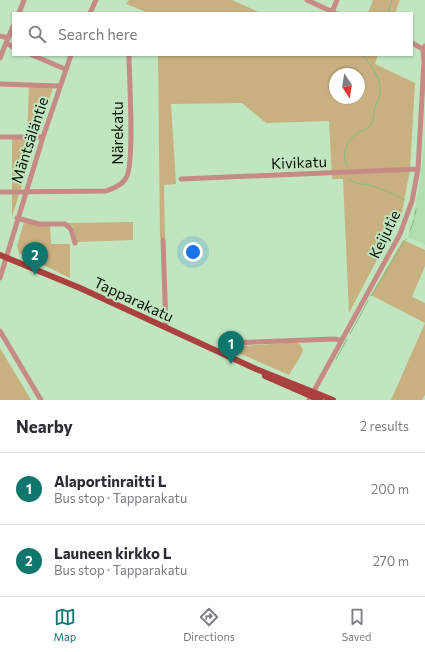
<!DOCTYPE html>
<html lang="en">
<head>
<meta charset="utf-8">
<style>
	:root { --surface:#fff; --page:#f2f2f3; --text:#2b2b33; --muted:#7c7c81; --line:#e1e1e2; --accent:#0f766e }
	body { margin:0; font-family:Commissioner,sans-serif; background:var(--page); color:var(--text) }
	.compass { position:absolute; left:329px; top:68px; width:36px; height:36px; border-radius:50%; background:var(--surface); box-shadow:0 1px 3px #0004; rotate:168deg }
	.you { position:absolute; left:193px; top:252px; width:14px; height:14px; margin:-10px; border:3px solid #fff; border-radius:50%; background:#1a73e8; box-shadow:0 0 0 6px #1a73e833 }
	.badge { display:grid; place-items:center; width:26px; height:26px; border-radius:50%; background:var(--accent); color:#fff; font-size:13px; font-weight:700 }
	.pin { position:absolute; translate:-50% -33px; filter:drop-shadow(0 1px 2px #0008) }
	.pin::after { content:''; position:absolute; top:21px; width:14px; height:12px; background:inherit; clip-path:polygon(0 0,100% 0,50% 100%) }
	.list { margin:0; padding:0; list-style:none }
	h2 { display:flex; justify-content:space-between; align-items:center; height:52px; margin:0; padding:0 16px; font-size:17px }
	h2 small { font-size:13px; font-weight:400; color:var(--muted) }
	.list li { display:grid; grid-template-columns:26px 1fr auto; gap:12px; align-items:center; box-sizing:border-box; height:72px; padding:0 16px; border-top:1px solid var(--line) }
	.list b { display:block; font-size:15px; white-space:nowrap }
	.list p { margin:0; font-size:13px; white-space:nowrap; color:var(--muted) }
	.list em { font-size:13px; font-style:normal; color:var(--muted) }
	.icon { flex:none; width:22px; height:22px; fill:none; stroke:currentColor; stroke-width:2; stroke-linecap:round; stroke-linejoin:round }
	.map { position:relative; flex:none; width:425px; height:400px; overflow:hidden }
	.search { position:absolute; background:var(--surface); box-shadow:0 1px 3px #0004; left:12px; right:12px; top:12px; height:44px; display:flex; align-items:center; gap:10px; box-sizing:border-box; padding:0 14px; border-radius:0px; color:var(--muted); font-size:15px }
	.sheet { height:196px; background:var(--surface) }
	nav { display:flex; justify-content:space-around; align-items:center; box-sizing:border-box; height:56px; border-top:1px solid var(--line); background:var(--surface); font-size:11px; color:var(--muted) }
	nav a { display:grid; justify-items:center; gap:2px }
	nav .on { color:var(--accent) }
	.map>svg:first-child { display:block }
	.built { fill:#b2ddb1 }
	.green { fill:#c8b080; fill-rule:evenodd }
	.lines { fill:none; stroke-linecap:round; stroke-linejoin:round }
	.stream { stroke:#81bd80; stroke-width:1 }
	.minor { stroke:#c78b86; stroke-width:5 }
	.major { stroke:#ab413f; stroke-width:6 }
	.labels { text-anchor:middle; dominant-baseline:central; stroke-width:4; stroke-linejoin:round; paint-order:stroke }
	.street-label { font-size:15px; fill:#051105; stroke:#c1e6bf }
</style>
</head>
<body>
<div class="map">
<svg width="425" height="400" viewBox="0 0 425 400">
	<rect width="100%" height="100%" fill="#c1e6bf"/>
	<path class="built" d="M425,135v110l-17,-8 11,-46z"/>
	<path class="green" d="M129,0h103l29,13h-112l-23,-9z
		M373,0h27l-5,13h-27z
		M158,55h220l-3,9 40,19 -5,87 -8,42 -53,101 -6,-134h-11l-3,-58 -63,2 -24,-20 -71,1 5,80 -12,1 1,53h-5zM335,74h24v24h-24z
		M29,87h24l-41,130v-79l15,-1z
		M24,222l26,4 1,18h19v34l-51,-25 -2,-7z
		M133,222v18l-56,2 -4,-16 -7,-3z
		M403,240l22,10v16l-13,31 13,6v20l-54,-28z
		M425,323v72l-3,5h-31z
		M298,342l5,8c-3,9 -9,16 -14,25l-57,-25 -2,-3z
		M0,348l31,52h-31z"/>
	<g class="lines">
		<path class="stream" d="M388,12l4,-12
			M347,166c-7,-12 1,-28 12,-34 4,-2 9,-3 11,-6 5,-7 3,-14 6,-21 10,-22 0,-32 -13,-50
			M349,179c6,7 16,4 24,7 10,3 22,9 32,14
			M415,215l1,-6
			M410,231l4,-11
			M371,296l35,-57
			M350,334l18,-33
			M336,359l11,-20"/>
		<path class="minor" d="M307,0l28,13
			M332,12l5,-12
			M19,13l5,-13
			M90,13l6,-13
			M0,36l8,2
			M6,43l7,4
			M412,43l13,7
			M32,55l33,14
			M0,58l13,-32
			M0,84l59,2
			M0,137h43
			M181,179l237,-10
			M0,192l106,-1c8,-3 16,-6 20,-13 9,-14 3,-101 3,-123
			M17,218l22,6h26l6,5 4,14
			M163,240l3,88
			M0,278l43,-141 28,-82
			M0,331l41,69
			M230,343l104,-4 6,1
			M309,400l91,-166 12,-33 6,-32 6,-108 -1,-11 2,-4"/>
		<path class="major" d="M0,255l80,33 176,81 77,31
			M265,376l55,24"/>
	</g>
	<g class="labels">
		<g class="street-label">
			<text transform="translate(117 133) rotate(-90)">Närekatu</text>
			<text transform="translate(29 140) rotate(-72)">Mäntsäläntie</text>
			<text transform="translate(299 162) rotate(-2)">Kivikatu</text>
			<text transform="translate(384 234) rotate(-64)">Keijutie</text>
			<text transform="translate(134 299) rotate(25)">Tapparakatu</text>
		</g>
	</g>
</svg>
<svg class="compass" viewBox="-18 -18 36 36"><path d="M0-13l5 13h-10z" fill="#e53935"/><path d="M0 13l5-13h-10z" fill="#7c7c81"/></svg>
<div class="you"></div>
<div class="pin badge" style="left:231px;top:364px">1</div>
<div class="pin badge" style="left:35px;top:275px">2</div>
<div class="search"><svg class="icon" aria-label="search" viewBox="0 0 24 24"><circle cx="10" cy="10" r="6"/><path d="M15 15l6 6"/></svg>Search here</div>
</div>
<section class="sheet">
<h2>Nearby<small>2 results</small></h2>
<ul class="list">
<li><span class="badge">1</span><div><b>Alaportinraitti L</b><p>Bus stop · Tapparakatu</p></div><em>200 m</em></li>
<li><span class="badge">2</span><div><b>Launeen kirkko L</b><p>Bus stop · Tapparakatu</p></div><em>270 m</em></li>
</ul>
</section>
<nav>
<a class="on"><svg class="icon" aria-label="map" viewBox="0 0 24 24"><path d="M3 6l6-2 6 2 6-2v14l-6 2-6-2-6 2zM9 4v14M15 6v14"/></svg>Map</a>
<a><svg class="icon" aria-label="directions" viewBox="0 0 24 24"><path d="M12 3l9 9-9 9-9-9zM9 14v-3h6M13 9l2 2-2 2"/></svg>Directions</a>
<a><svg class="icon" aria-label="saved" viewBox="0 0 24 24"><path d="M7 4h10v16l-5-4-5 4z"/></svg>Saved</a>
</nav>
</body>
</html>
